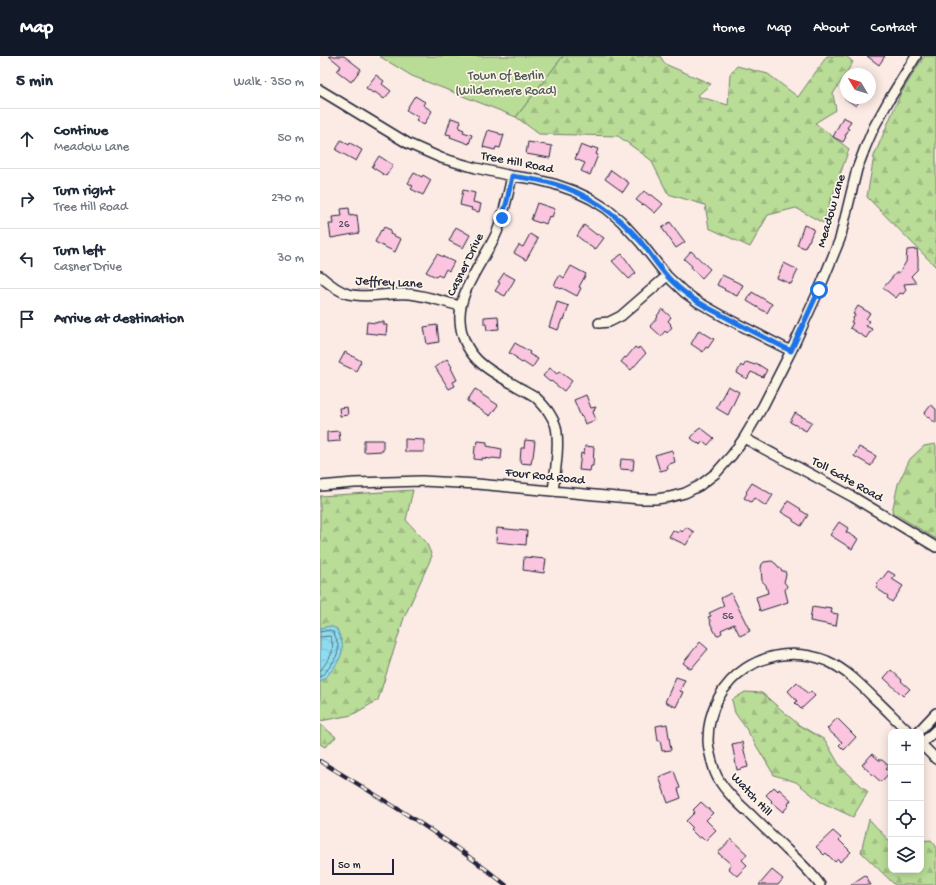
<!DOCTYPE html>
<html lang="en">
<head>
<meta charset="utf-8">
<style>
	:root { --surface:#fff; --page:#f2f2f3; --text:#1f2937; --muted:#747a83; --line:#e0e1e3; --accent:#111827 }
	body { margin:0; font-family:"Gochi Hand",sans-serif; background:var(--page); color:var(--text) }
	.controls { position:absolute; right:12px; bottom:12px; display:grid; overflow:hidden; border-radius:8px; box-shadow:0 2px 10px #0003 }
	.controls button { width:36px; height:36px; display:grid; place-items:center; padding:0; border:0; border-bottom:1px solid var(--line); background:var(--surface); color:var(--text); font:20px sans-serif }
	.compass { position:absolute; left:520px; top:12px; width:36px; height:36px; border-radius:50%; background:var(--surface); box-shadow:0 2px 10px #0003; rotate:308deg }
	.scale { position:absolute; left:12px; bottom:10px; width:62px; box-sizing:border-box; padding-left:4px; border:2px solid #22223b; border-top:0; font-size:11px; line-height:14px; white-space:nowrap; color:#22223b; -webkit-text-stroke:3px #fcf5e5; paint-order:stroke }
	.stop { position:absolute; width:12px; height:12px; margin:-9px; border:3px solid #1a73e8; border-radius:50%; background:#fff }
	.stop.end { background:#1a73e8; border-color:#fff; box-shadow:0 1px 4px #0008 }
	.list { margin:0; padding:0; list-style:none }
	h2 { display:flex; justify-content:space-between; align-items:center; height:52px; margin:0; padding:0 16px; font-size:17px }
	h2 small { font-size:13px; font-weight:400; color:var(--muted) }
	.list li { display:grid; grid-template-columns:26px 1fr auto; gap:12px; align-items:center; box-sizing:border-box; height:60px; padding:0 16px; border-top:1px solid var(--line) }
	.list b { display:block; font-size:15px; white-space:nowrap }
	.list p { margin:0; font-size:13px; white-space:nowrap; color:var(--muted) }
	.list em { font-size:13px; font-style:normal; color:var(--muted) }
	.icon { flex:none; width:22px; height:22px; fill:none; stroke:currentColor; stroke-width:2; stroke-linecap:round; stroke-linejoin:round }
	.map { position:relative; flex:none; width:616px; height:829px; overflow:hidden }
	header { display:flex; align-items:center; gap:24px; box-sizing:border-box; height:56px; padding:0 20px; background:var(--accent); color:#fff }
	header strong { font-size:19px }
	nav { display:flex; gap:22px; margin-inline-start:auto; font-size:14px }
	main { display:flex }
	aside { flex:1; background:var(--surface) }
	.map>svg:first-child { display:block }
	.forest { fill:url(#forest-firs); stroke:#6e7f69 }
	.park { fill:#b9dc97; stroke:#6e7f69 }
	.water { fill:url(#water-waves); stroke:#6392a6 }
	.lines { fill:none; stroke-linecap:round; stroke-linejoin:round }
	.shore { stroke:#4e6c83; stroke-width:1 }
	.building { fill:#fbc5df; stroke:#22223b }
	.street-casing { stroke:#22223b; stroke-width:12 }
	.street { stroke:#fcf5e5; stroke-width:9 }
	.rail-casing { stroke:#22223b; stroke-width:4 }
	.rail { stroke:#fcf5e5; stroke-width:2.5; stroke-dasharray:8; stroke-linecap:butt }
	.route { stroke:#1a73e8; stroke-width:5 }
	.labels { text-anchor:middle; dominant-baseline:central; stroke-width:3.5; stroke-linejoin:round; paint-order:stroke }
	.number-label { font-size:11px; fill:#584b64 }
	.park-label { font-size:13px; fill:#4f5a57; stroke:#fcf5e5 }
	.street-label { font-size:13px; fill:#22223b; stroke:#fcf5e5 }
</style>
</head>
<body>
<header>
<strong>Map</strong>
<nav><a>Home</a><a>Map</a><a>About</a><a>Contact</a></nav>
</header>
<main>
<aside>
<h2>5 min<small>Walk · 350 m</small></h2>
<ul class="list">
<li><svg class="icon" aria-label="ahead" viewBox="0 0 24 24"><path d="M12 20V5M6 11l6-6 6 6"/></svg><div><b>Continue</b><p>Meadow Lane</p></div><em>50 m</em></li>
<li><svg class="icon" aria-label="right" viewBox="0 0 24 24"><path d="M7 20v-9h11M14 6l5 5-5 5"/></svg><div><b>Turn right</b><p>Tree Hill Road</p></div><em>270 m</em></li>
<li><svg class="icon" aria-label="left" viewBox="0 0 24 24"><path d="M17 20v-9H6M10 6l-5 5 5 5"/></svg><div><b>Turn left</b><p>Casner Drive</p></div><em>30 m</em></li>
<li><svg class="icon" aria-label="arrive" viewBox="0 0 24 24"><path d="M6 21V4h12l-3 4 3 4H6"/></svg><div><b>Arrive at destination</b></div></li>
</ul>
</aside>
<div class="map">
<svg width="616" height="829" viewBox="0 0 616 829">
	<defs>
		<pattern id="forest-firs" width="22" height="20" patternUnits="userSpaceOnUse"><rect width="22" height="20" fill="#b9dc97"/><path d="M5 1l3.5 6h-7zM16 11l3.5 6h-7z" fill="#9fbc83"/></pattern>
		<pattern id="water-waves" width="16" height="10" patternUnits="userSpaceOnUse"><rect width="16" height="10" fill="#8fdcee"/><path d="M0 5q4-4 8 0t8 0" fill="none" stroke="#7bbccd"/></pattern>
	</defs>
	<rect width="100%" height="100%" fill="#fcebe4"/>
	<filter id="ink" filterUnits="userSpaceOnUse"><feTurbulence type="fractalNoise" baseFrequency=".025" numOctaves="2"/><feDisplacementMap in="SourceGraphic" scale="8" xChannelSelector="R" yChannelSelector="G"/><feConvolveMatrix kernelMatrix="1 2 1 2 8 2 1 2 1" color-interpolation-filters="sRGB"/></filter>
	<g filter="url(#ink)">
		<path class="forest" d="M243,0h97l5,8 46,20 -14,12 31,9 2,-31 7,-8 31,8 30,23 29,-41h19l7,6 -20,32 3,16 -21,13 34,26 -26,74 -27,-15 -28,7 -18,32 -41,-19 -4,-23 -37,-11 -17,-34 -33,-24 -79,-2 -23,-17z
			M604,0h12v211l-69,-70 7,-41 26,-61z
			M615,388l1,1v94l-44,-27 6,-28 12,-25 14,-13z
			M93,434l-7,30 20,22 6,14 -28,62 -26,82 -26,15 -32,6v-225z
			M425,636l17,1 37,32 26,15 15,26 28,26 -15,25 -32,-15 -25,-20 -22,-7 -29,-48 -10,-14 -3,-13z
			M0,668l16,13 -11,10 -5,-3z
			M549,763l22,24v27h30v-29l10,-1 5,6v39h-41l-34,-33z"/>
		<path class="park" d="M59,0h184l-47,61 -104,-41z"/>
		<path class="water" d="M10,570l7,3c2,6 7,15 5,22 -1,10 -14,25 -22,31v-54z"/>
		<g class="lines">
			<path class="shore" d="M0,576l10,-2 3,2c3,5 6,13 5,19 -1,7 -12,22 -18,26
				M0,581l10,-1c7,16 -1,22 -10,35"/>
		</g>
		<path class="building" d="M9,0h15l17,13 -10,13 -14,-11 4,-5z
			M547,0h18l-6,9z
			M56,19l8,6 -2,3 9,7 -7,8 -9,-7 -2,1 -7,-5z
			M95,40l10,6 -2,3 9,6 -8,14 -8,-5 2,-3 -12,-7 8,-13h1z
			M524,42h17l-5,8z
			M523,61l8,4 -4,7 2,1 -4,7 1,1 -3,5 -10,-5z
			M131,62l10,3 -2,7 5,2 -1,2 9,3 -3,9 -19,-7 1,-2 -5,-1z
			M168,74l11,3v1l5,1 -4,13 -4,-1 -1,3 -12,-3z
			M21,84l8,5 1,-2 12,7 -6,11 -20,-11z
			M208,86l24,4 -2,12 -24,-4z
			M261,89l10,4 1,-2 6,2 -2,5 2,1 -8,20 -9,-4 4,-8 -10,-4z
			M59,100l14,9 -7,11 -14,-9z
			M291,114l18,13 -6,9 -18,-13z
			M94,117l8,4 1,-2 8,5 -8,15 -12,-6 2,-3 -5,-3z
			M143,134l12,3 -2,9 8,2 -2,8 -8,-2 1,-2 -12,-3z
			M324,135l5,4h3l11,9 -8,9 -11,-9 -1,1 -7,-5z
			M217,147l18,6 -3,8 -3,-1 -3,8 -5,-2 -1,1 -9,-3z
			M29,152l1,8 7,-1 2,18 -28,5 -2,-14h4l-1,-7 10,-1 -1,-7z
			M350,166l15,20 -9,6 -14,-20z
			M264,169l13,10 1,-1 6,4 -9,12 -18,-14z
			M484,169l10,4 -5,12h-1l-3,7 -8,-3z
			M64,171l7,3 -1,4 11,5 -6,13 -20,-10 6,-12 1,1z
			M136,171l14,8 -7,13 -14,-7z
			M210,178l8,5 -12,21 -12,-7 5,-8 4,2z
			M597,193l1,10v8l-1,3 -6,6 5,7 -12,1 2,6 -3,4 -3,-1 -4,5 -13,-10 13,-15h3l7,-11 1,-12z
			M371,195l19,18 -8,9 -11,-10 1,-2 -8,-7z
			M117,198l17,8 -5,9 -3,-2 -4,8 -4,-2 -2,2 -10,-5z
			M302,198l14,19 -7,6 -17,-18z
			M464,207l14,7 -7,14 -14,-6z
			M251,210l15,8 -7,13 2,1 -4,8 -15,-8 -1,1 -7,-4 6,-10 4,3z
			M184,217l11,6 -10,17 -10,-5 5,-8 -2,-1z
			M402,219l21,10 -6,11 -13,-6 1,-1 -8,-4z
			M432,236l20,12 -5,9 -20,-12z
			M237,246l12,4 -5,14 -2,-1 -4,11 -9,-3z
			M538,250l12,7 -4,6 3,2 -3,5 6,3 -6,9 -16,-10 3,-5 -2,-1 4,-7 -2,-1z
			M342,253l9,8 -3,4 3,3 -1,1 2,2 -5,6 -2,-2 -4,5 -11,-10 8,-9 -1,-1z
			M178,260l1,13 -12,1 -1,-6h-2v-7z
			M47,266l10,1v-1h7v3h3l-1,10 -20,-2z
			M117,269l2,17 -12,2 -3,-17z
			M379,274l15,9 -6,9 -2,-1 -3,5 -12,-8z
			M195,287l15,9 -1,2 9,5 -6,9 -9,-6 -1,1 -6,-4 1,-1 -8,-5z
			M315,291l3,2 1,-2 7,6 -15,17 -10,-8 4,-5 1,1z
			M25,296l16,9 -5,10 -17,-8z
			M127,303l5,8 -1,1 6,12 -4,2 2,4 -6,3 -14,-22z
			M426,306l9,3 1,-2 11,7 -4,7 -12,-5 -4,7 -10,-6 4,-8 2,2z
			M230,312l7,6 2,-3 13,10 -8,10 -13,-10 -1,1 -7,-6z
			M408,330l11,6 -11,23 -12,-7z
			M155,333l7,4 -1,1 17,11 -8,11 -23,-15z
			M266,339l5,13 5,-1 -3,5 3,8 -11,4 -3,-8 -1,1 -7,-17z
			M611,349l5,4v14l-12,-9z
			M27,351l1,8 -8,1 -1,-8z
			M475,357l17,9 -6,9 -16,-9z
			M380,371l14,11 -6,7 -5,-4 -3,4 -1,-2 -1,1 -7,-6z
			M19,375l1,10 -13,1v-10z
			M85,383l19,1v12h-19z
			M44,384h19v11l-19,1z
			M205,384l10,1 -2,16 -1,1 -1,6 -11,-1 1,-15h3z
			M158,385l9,1v4l15,3 -1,10 -9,-1 -1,1 -9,-1v2l-8,-1 1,-13h2z
			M265,390l9,1 -1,19h-2l-1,5 -11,-1 2,-17 3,1z
			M539,391l17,9 -5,10 -17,-10z
			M352,394l3,12 -8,3 1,4 -8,2 -5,-16z
			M301,403l13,1 -1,10 -13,-1z
			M432,427l21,12 -7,11 -12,-8 -3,4 -7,-4 3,-5 -1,-1z
			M468,445l13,8 -1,1 8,5 -7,11 -8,-5v-2l-12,-7z
			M519,466l9,6 -2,4 12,7 -6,10 -22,-14z
			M366,471l8,5 -8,13 -17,-8 4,-7 5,3 2,-3 2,2z
			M177,472l30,3 -1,14 -30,-3z
			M204,501l22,2 -2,14 -21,-3z
			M452,505l4,3 6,7h3l1,4 -2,7 3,4 -2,4 3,12 -28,9 -4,-14 12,-4 -2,-8 -4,-4 -1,-13 1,-4 2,-2z
			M568,515l7,4 -3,4 11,7 -11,16 -5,-4 1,-2 -12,-8 2,-3 -1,-1 4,-6 1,1z
			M411,537l19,38 -10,5 -6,-12 -13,6 1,3 -5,3 -7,-13 1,-1 -3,-5 3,-1 -2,-3 15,-7 -3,-8z
			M492,551l13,2v-2l7,1 -1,5 7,1 -2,12 -26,-5z
			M380,586l8,7 -17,20 -8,-6z
			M571,614l11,10 -1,1 9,8 -7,7 -19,-18z
			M356,621l9,3 -5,11 3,1 -7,15 -11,-5z
			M477,626l11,12 3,-3 4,5 -14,13 -6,-6 2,-2 -9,-10z
			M517,662l19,19 -12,13 -5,-5 3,-3 -15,-13z
			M347,668l4,26 -9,1 -2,-11 -2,1 -2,-15z
			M422,686l6,25 -11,3 -5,-26z
			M552,698l7,6h3l7,6 -3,3 4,3 -9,10 -19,-17z
			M354,715l6,17 -2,1 3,9 -13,5 -9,-26z
			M454,731l4,4 1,-2 12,11 -3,4 1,1 -6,7 -12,-10 1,-1 -6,-6z
			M381,746l12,11 -7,7 10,10 -11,11 -4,-4 -2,1 -9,-9 2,-2 -6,-6 9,-9 -2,-2z
			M513,775l8,7 -2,2 12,12 -11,10 -2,-3 -3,3 -9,-9 -2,2 -8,-8z
			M411,783l16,15 -5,6 5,5 -10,11 -9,-8 3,-4 -13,-11z
			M452,814l11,9 -5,6h-19z
			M545,819l6,10h-21z"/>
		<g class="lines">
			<defs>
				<path id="street" d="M0,34l89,54 32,14 35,10 36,8 22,3 20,5 20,7 17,8 16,10 14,12 20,22 26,33 17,16 14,10 30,17 63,32
					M192,120c-4,19 -8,38 -15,56 -11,26 -39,58 -37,88 2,36 27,50 55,65 6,4 13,7 19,11 5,4 10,10 14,15 3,5 7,11 8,16 4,18 -1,46 -3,64
					M0,220c8,7 18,15 28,18 20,5 42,-2 62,0 17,2 34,8 51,12
					M279,267l10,-1 12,-6 46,-40
					M424,382l109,59 83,50
					M0,430l34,-3 68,-2 55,3 118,11 45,4h16l14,-2 15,-4 14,-7 17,-13 16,-18 12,-17 19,-32 28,-55 28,-61 21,-51 17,-70 8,-21 9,-21 15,-27 27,-44
					M598,676l18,-19
					M601,688l15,15
					M601,688l15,-14
					M500,829c-9,-13 -21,-24 -33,-35 -12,-12 -25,-24 -37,-36 -12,-11 -29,-26 -35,-42 -3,-10 -7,-21 -7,-32 0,-63 61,-102 119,-79 18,8 33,23 47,37 12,11 23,23 35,34"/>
			</defs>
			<use href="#street" class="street-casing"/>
			<use href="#street" class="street"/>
			<defs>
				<path id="rail" d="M0,705c64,39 128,77 186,124"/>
			</defs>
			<use href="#rail" class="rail-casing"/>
			<use href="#rail" class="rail"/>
		</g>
	</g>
	<g class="lines" filter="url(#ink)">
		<path class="route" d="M182,162l5,-17 5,-25c14,2 29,4 42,8 36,10 63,30 87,58 9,11 16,23 26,34 5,6 11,11 17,16 11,9 22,15 34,21 24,13 48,25 73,38l28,-61"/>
	</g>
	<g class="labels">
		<g class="number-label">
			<text x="24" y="169">26</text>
			<text x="408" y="561">56</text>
		</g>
		<g class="park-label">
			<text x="186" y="20">Town Of Berlin<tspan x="186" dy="15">(Wildermere Road)</tspan></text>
		</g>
		<g class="street-label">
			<text transform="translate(197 107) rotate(11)">Tree Hill Road</text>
			<text transform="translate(512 155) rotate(-74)">Meadow Lane</text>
			<text transform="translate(146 209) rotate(-64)">Casner Drive</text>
			<text transform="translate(69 227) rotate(3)">Jeffrey Lane</text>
			<text transform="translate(225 421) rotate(6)">Four Rod Road</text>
			<text transform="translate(527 424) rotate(29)">Toll Gate Road</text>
			<text transform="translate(431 739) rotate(47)">Watch Hill</text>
		</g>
	</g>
</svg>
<div class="controls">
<button>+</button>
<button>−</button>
<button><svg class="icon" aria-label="locate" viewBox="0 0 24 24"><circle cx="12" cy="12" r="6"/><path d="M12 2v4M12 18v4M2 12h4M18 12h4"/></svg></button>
<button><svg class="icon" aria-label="layers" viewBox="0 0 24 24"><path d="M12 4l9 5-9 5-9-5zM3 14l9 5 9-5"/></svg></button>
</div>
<svg class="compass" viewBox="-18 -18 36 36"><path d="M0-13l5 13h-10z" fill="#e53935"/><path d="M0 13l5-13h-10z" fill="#747a83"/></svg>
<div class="scale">50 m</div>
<div class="stop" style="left:499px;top:234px"></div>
<div class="stop end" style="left:182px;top:162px"></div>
</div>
</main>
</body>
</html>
